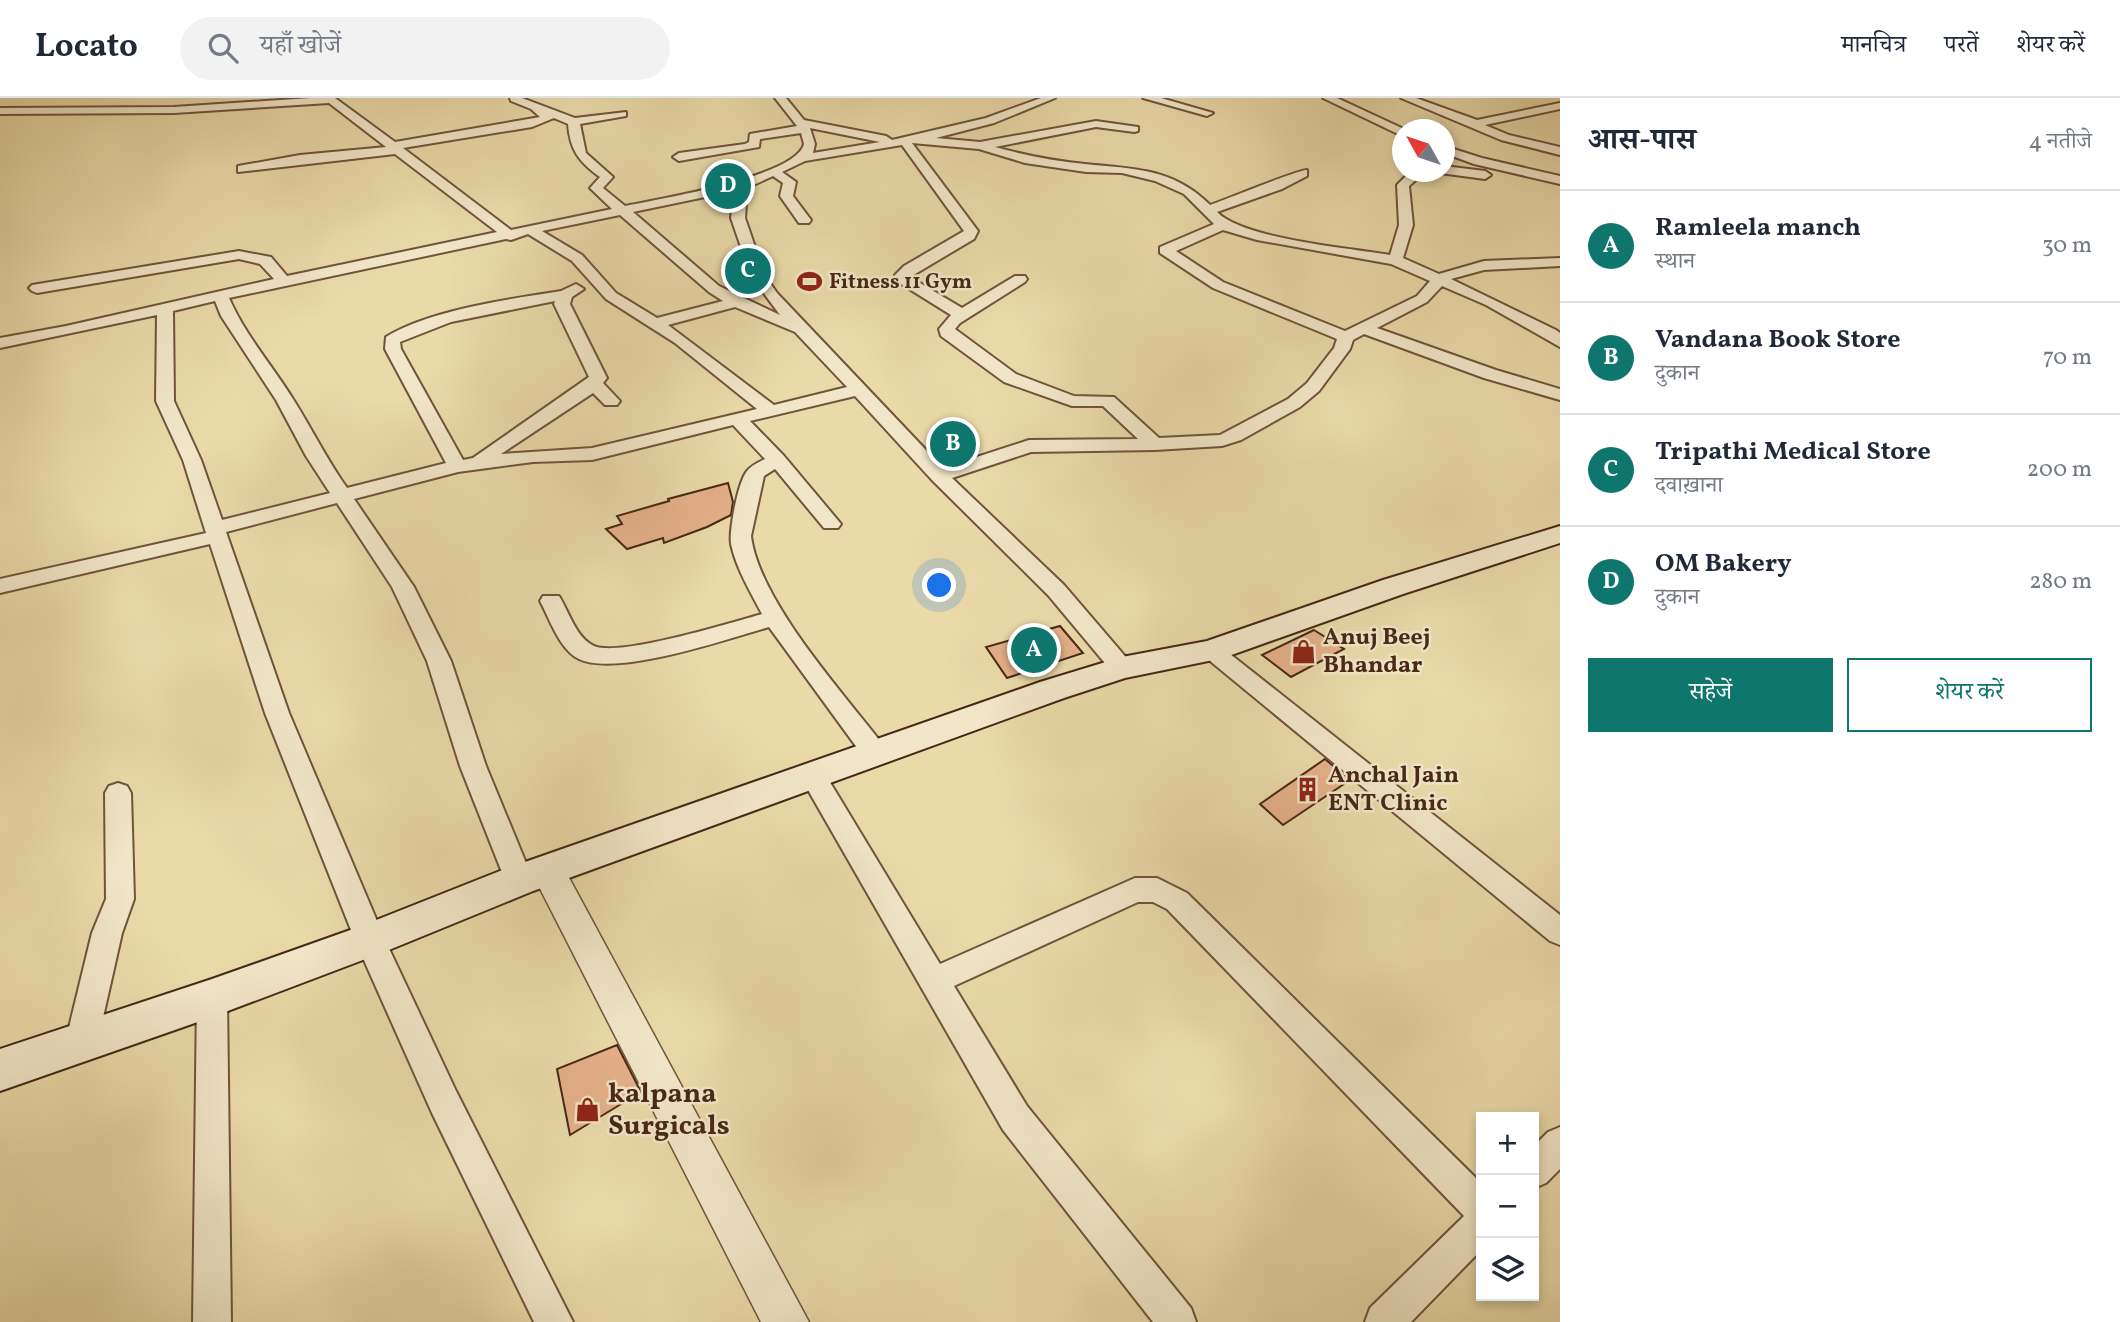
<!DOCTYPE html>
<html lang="hi">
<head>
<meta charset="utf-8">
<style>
	:root { --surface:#fff; --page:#f2f2f3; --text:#1f2937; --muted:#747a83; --line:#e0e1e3; --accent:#0f766e }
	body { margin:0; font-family:Vollkorn,"Noto Serif Devanagari",serif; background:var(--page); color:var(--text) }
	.controls { position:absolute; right:21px; bottom:21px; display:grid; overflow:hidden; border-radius:0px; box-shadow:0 4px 10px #0003 }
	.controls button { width:63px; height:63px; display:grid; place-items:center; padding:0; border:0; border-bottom:2px solid var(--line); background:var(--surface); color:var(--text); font:35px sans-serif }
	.compass { position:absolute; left:1392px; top:21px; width:63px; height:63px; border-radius:50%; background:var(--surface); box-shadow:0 4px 10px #0003; rotate:310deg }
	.you { position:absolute; left:940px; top:488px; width:24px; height:24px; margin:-18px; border:5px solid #fff; border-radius:50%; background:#1a73e8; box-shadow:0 0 0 10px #1a73e833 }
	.badge { display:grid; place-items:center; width:46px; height:46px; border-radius:50%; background:var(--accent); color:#fff; font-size:23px; font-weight:700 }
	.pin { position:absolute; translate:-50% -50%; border:4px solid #fff; box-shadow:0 2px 7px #0006 }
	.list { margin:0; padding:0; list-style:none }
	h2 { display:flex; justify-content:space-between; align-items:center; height:91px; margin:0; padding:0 28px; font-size:30px }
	h2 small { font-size:23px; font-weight:400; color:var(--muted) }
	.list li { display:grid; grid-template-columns:46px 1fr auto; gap:21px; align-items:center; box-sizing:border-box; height:112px; padding:0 28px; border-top:2px solid var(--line) }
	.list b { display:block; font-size:26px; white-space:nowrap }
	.list p { margin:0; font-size:23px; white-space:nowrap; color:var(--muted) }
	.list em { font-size:23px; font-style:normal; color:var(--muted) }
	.actions { display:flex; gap:14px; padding:21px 28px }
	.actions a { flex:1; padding:16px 0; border:2px solid var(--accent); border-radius:0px; text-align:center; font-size:24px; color:var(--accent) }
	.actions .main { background:var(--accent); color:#fff }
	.icon { flex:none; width:38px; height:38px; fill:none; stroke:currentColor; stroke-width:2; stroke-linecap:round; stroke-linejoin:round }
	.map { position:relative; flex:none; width:1560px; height:1224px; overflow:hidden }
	header { display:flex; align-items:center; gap:42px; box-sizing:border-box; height:98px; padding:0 35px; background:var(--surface); border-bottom:2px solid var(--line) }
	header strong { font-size:33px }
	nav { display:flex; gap:38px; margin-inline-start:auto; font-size:24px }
	.search { width:490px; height:63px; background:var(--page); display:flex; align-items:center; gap:18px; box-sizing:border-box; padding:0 24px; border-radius:38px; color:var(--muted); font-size:26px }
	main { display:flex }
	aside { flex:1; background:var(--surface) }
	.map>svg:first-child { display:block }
	.building { fill:#e5b18b; stroke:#482716; stroke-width:2 }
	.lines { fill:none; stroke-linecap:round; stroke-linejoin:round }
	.minor-casing { stroke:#70543b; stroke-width:4 }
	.tertiary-casing { stroke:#70543b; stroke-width:3 }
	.secondary-casing { stroke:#482716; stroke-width:4 }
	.minor { fill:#f1e7c8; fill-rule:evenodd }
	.tertiary { fill:#f1e7c8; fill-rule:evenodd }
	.secondary { fill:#f1e7c8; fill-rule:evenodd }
	.labels { text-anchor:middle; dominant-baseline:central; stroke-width:5; stroke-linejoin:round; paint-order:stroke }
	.far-poi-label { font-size:21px; font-weight:bold; fill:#482716; stroke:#f1e7c8; text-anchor:start }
	.poi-label { font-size:24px; font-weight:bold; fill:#482716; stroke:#f1e7c8; text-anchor:start }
	.near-poi-label { font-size:28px; font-weight:bold; fill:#482716; stroke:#f1e7c8; text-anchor:start }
</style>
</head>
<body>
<header>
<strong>Locato</strong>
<div class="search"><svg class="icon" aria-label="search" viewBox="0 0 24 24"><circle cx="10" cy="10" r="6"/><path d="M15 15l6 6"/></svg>यहाँ खोजें</div>
<nav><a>मानचित्र</a><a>परतें</a><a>शेयर करें</a></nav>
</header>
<main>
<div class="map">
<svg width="1560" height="1224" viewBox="0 0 1560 1224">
	<rect width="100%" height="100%" fill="#eadaaa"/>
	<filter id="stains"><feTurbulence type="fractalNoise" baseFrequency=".00286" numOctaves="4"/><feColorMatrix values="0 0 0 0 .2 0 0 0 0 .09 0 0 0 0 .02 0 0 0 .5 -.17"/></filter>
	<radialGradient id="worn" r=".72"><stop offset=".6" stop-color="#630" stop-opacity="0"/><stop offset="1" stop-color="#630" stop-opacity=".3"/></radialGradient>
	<path class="building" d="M960,334l18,16 -30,11 -19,-20z
		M728,385l5,19 -2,13 -24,12 -43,16 -1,-5 -36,11 -21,-20 16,-5 -5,-8 52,-15 -1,-2z
		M1060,528l23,27 -76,25 -21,-31z
		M1314,532l30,19 -53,28 -29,-22z
		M1325,661l25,21 -67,45 -23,-21z
		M617,947l24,47 -71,43 -13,-66z"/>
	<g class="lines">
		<defs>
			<path id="minor" d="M311,0h24l60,44 145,-25 -9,-8 -20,-8 -1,-3h12l53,20 51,-6v4l-46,8 6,29 27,24 -10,11 22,18c33,-7 171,-29 179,-62l-3,-11 -41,6 -1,8 -80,14 -6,-4 6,-4 66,-9 4,-2 1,-8 47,-8 -22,-28h11l18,22 82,16 6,4 94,-22 55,-20h14l-61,25 -58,15 44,4 116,-21 42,6v4l-4,1 -38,-5 -101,20c29,8 59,14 90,17 49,5 88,4 125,41 15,-5 90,-36 97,-35v6l-25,13 -65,23c26,27 132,36 173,43l9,-30 -2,-40 12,-12 29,-1 -2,3 -19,4 -8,7 4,39 -10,33 36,16 45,-13 76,-3v8l-76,4 -33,9 105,51 4,3v14l-74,-42 -44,-19 -15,16 -50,26 119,42 64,19v11l-76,-22 -120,-44 -11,6 -3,9 -31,42 -19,16 -59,33 -19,6 -67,4 -124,2 -79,26 112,107 66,77 4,6 -4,6 -8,2 -8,-2 -66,-79 -116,-115 -77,-84 -105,25 34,35 57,68 -3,4h-14l-49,-59 -11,7 -13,60c8,65 93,158 133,210l4,7 -4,7 -9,2 -9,-2 -97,-133c-42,12 -152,50 -190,32 -20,-10 -29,-40 -39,-58l3,-5h16c10,16 16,39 33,49 22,14 141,-23 170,-31 -11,-21 -26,-46 -31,-70 -2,-14 7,-62 16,-73 5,-6 12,-9 18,-12l-32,-34 -141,35 -59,2 -75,10 -104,27 60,88 37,74 35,105 47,114 -4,8 -10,4 -10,-4 -4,-8 -45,-114 -33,-105 -35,-74 -55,-84 -111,29 63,181 96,227 71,151 117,231h-39l-102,-209 -77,-173 -90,-227 -55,-169 -210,49v-14l206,-46 -23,-73 -27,-59 1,-86 -157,33v-10l66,-12 208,-47 -14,-15 -21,-5 -202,34 -5,-2 -3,-3 3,-3 207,-34 32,6 16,19 210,-44 -102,-78 -157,18v-6l62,-11 86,-8 -57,-44 -155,10 -174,1v-6l174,-1zM554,20l14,6c2,26 11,38 32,53l-10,11 22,21 -101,21 -108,-82 129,-21zM810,30l70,14 -67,11 2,-9zM912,45l67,6 46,14 61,9 36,1 33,8 29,13 30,30 -54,23v6l53,35 124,51 -3,9 -27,35 -19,16 -68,36 -61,3 -45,-41 -40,-1 -58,-22 -61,-45 5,-6 65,-41 2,-3 -2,-3h-10l-53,32 -52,-31 64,-38 4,-8zM902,47l62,86 -60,35 -9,9 3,7 53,33 -12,14 2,7 63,46 68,24h31l35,33 -109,1 -86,28 -166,-175 -12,-17 -20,-58 2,-30 26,-12 10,7 -3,13 19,27h10l2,-3 -18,-24 3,-14 -14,-10 23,-11zM734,93l-3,27 20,58 29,39 -61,-29 -86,-74zM620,117l89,77 14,9 -66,17 -41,-25 -34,-38 -40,-24zM1223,132l34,10 134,24 39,17 -13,15 -72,35 -122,-49 -47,-31zM528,136l44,27 34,38 69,44 82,66 -165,39 -91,6 92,-61 12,12h12l3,-4 -17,-18 4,-5 -37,-74 2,-7 12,-8 -8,-5 -15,7c-51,8 -132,19 -175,46l-1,12 61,114 -99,25c-20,-28 -35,-59 -54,-89 -21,-34 -48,-64 -64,-101l277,-59 5,1zM215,203l6,15 55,84 30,56 24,37 -108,27 -21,-60 -27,-59 -1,-90zM555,203l-1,3 35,73 -116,81 -10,2 -62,-111 -1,-7 51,-20zM735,209l60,25 52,55 -73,18 -106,-80z
				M1143,0h18l52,15 -6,3z
				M1323,0h14l69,32h-4v5l-4,-1z
				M1401,0h15l61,22 83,-17v6l-75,16 24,10 51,12v8l-59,-15z
				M1444,48l38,12 78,18v8l-86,-20 -30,-11z
				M1444,68l41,5 6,4 -6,4 -45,-6 4,-1z
				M1212,545l8,3 340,269v30l-10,-4 -346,-285 -4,-5 4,-5z
				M813,668l9,3 118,195 195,-86h22l30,15 294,290v67l-70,72h-46l5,-14 94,-92 -297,-307 -14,-7h-15l-184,84 73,120 164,202 5,14h-43l-150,-192 -203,-354 4,-7z
				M118,685l9,3 4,7 3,106 -12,34 -25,111 -5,10 -11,5 -11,-5 -5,-10 27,-111 14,-34 -1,-106 4,-7z
				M212,886l11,4 4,10 4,324h-38l4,-324 4,-10z
				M1560,1029v42l-14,14 -12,5v-42l14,-14z"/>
			<path id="tertiary" d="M548,759l12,4 249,461h-48l-230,-451 5,-10z"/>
			<path id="secondary" d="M1560,428v17l-157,51 -180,64 -98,20 -61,20 -531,193 -149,61 -172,65 -212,74v-42l212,-70 144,-51 149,-59 535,-187 82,-25 85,-16 176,-61z"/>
		</defs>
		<use href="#minor" class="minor-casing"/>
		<use href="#tertiary" class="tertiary-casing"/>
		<use href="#secondary" class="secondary-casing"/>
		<use href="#minor" class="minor"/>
		<use href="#tertiary" class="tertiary"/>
		<use href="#secondary" class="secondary"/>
	</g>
	<defs>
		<symbol id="stadium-bare" viewBox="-9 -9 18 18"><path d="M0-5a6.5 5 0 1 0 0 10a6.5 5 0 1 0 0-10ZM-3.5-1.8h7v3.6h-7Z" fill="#8f2418" stroke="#f1e7c8" stroke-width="2.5" paint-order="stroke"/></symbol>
		<symbol id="shop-bare" viewBox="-9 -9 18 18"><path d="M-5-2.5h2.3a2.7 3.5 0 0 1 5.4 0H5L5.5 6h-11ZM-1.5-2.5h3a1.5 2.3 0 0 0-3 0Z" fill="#8f2418" stroke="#f1e7c8" stroke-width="2.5" paint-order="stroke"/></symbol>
		<symbol id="building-bare" viewBox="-9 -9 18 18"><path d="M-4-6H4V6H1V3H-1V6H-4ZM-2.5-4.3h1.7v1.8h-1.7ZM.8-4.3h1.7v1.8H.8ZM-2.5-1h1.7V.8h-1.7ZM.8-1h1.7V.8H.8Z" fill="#8f2418" stroke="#f1e7c8" stroke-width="2.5" paint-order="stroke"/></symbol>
	</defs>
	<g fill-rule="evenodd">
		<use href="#stadium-bare" x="792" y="166" width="35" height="35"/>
		<use href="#shop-bare" x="1286" y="536" width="35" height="35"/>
		<use href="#building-bare" x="1290" y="674" width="35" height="35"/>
		<use href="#shop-bare" x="570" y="994" width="35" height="35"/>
	</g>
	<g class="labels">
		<g class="far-poi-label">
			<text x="829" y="184">Fitness 11 Gym</text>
		</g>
		<g class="poi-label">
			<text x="1323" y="540">Anuj Beej<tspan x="1323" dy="28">Bhandar</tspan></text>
			<text x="1328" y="678">Anchal Jain<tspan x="1328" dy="28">ENT Clinic</tspan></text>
		</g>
		<g class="near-poi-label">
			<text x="608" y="996">kalpana<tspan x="608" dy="32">Surgicals</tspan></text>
		</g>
	</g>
	<rect width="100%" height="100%" filter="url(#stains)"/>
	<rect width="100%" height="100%" fill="url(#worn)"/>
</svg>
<div class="controls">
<button>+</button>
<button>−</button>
<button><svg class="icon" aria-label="layers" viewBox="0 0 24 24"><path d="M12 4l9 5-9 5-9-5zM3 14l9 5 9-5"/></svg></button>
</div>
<svg class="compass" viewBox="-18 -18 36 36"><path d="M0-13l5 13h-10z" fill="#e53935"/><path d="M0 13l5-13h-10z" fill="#747a83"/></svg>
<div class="you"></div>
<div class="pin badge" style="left:1034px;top:552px">A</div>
<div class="pin badge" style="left:953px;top:346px">B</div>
<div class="pin badge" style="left:748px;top:173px">C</div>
<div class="pin badge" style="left:728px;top:88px">D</div>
</div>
<aside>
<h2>आस-पास<small>4 नतीजे</small></h2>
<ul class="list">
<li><span class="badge">A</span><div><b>Ramleela manch</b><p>स्थान</p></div><em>30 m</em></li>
<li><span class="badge">B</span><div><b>Vandana Book Store</b><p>दुकान</p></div><em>70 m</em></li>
<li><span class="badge">C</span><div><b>Tripathi Medical Store</b><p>दवाख़ाना</p></div><em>200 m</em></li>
<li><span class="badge">D</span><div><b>OM Bakery</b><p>दुकान</p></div><em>280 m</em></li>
</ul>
<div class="actions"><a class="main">सहेजें</a><a>शेयर करें</a></div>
</aside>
</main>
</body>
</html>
